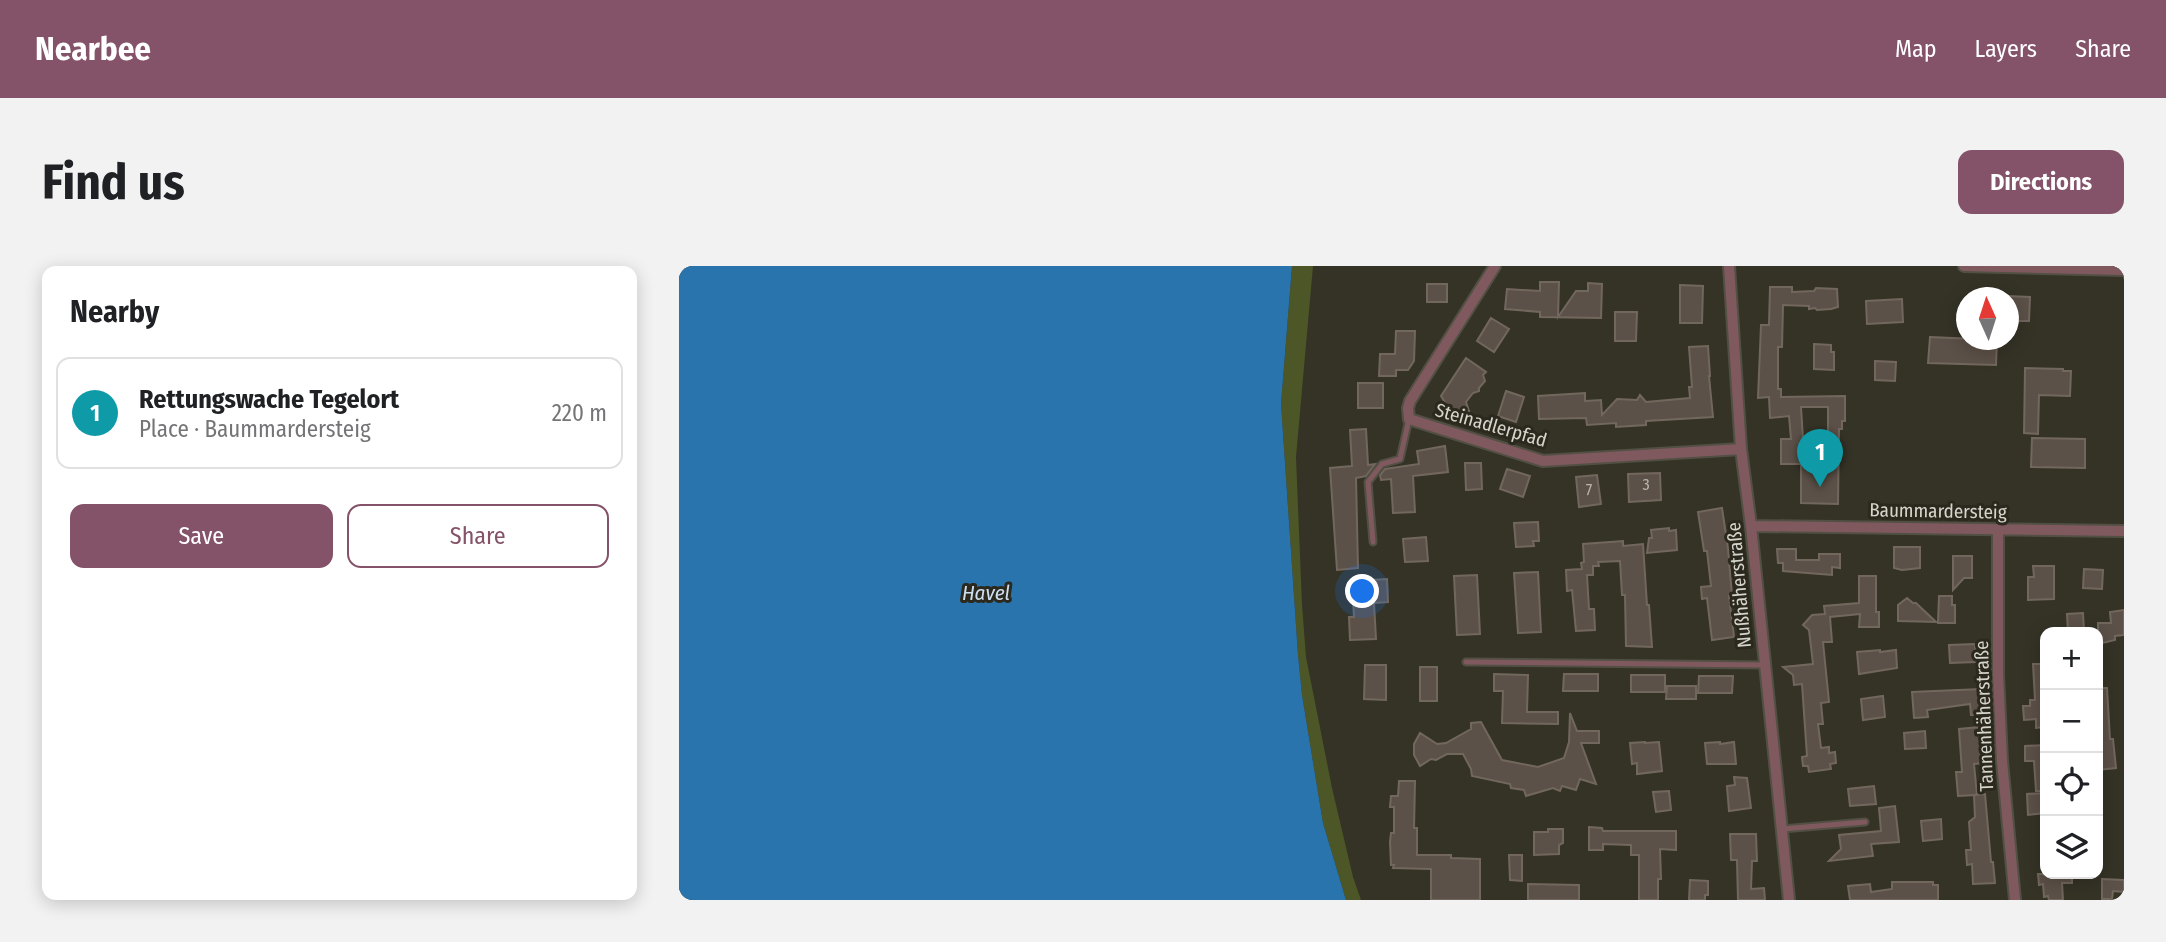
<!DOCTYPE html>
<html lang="en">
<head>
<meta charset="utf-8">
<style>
	:root { --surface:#fff; --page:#f2f2f2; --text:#202124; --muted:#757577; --line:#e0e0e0; --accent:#845269 }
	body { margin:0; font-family:"Fira Sans Condensed",sans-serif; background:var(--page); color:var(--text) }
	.controls { position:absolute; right:21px; bottom:21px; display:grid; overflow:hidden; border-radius:14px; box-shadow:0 4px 18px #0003 }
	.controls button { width:63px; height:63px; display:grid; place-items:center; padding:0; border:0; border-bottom:2px solid var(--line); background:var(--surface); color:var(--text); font:35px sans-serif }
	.compass { position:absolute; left:1277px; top:21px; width:63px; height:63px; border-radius:50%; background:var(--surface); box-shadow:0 4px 18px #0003; rotate:357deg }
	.you { position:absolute; left:684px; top:326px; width:24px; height:24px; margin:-18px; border:5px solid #fff; border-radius:50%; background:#1a73e8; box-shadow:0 0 0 10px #1a73e833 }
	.badge { display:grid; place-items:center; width:46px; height:46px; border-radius:50%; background:var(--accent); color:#fff; font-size:23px; font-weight:700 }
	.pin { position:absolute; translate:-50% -58px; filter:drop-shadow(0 2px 4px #0008) }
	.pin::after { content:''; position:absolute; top:37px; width:24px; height:21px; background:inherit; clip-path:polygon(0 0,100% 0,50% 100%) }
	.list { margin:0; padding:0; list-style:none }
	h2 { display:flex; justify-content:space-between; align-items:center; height:91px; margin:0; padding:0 28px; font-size:30px }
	h2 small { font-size:23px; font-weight:400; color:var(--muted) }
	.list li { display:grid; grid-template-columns:46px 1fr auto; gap:21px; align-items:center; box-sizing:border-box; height:112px; margin:0 14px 14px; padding:0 14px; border:2px solid var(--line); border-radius:14px }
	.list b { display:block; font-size:26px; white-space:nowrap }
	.list p { margin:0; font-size:23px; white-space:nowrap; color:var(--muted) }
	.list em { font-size:23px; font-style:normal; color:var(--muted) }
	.actions { display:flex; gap:14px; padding:21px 28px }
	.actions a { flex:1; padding:16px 0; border:2px solid var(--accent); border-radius:14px; text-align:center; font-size:24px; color:var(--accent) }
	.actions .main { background:var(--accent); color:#fff }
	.icon { flex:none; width:38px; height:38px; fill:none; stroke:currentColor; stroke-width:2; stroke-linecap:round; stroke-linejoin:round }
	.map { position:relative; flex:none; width:1445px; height:634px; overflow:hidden; border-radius:14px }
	header { display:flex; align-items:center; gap:42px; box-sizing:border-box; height:98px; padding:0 35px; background:var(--accent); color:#fff }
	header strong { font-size:33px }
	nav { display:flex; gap:38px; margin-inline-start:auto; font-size:24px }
	.intro { display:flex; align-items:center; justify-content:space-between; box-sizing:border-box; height:168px; padding:0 42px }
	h1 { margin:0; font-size:49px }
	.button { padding:18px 32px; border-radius:14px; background:var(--accent); color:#fff; font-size:24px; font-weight:700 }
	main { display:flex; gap:42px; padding:0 42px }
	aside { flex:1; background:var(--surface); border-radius:14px; box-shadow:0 4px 18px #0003 }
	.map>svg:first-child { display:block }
	.green { fill:#4d5627 }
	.water { fill:#2a74ad }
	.building { fill:#5c5148; stroke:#72675d; stroke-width:2; fill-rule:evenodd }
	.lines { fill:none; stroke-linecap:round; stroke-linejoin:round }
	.service-casing { stroke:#525044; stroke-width:9 }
	.minor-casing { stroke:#525044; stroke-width:14 }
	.service { stroke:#80595f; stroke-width:5 }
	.minor { stroke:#80595f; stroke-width:10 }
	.labels { text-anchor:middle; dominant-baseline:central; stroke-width:6; stroke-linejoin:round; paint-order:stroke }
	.number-label { font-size:16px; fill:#b8b4ac }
	.street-label { font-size:19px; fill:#d6d5cd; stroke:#2b291d }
	.water-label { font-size:21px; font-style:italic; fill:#cedfef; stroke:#2b291d }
</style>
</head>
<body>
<header>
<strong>Nearbee</strong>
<nav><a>Map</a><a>Layers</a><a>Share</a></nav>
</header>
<div class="intro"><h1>Find us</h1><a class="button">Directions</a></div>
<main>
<aside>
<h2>Nearby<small></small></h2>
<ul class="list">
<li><span class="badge" style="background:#0f9aa8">1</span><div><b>Rettungswache Tegelort</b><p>Place · Baummardersteig</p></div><em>220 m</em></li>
</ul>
<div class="actions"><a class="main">Save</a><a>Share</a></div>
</aside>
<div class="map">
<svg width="1445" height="634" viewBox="0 0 1445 634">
	<rect width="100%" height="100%" fill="#353326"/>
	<path class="green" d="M613,0h21l-17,191 6,148 4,52 26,131 21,89 8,23h-15l-23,-77 -21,-128 -4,-40 -17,-251z"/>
	<path class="water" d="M0,0h613l-11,138 17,251 4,40 21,128 23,77h-667z"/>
	<path class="building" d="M861,16h19l-1,35 18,-26h12v-8l14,1 -1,34 -61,-1v-5l-35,-3 2,-20 33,2z
		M748,18h20v18h-20z
		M1001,19l23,1 -1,37h-22z
		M1091,21h22v5l22,-1 2,-3 21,1 1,18 -7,2 -14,1 -2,-2 -6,1v-3l-26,-1 -1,42h-4v42h3v8l64,-1v25h-3v8h-3l-1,75 -37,-1v-39h-20v-25h10l-2,-23 -19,2 -1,-21 -11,1 3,-73h8zM1122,141h27v32h-25z
		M1329,30l22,1 -1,24h-21z
		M1223,33l1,23 -36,2 -1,-23z
		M936,46h22l-1,29h-21z
		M812,52l18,11 -15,23 -17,-11z
		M717,65h19l-1,30 -6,9h-12v6h-17l1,-22h15z
		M1251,71l67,3 -1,25 -68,-2z
		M1135,78l17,1v7h3v18l-20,-1z
		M1029,80l2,30h-1l4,41 -67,4v4l-30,2v-4l-29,2 -1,-7 -47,1 -1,-23 47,-3v8l16,-1 1,15 15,-16 20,1 3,-5 6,7 44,-4 -1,-11h3l-3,-40z
		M787,92l20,14 -3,3 2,6 -6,7v3l-6,2 -7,9 3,9 -9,2 -11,-4 -8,-13z
		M1196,95l21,1 -1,19 -20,-1z
		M1346,102l38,1v2h8l-1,25 -31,-1 -1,39 -14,-1z
		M679,117h25v25h-25z
		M827,125l18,6 -8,25 -18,-6z
		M687,163l2,36 7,-1 -9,12 -10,2 2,90 -21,2 -7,-102 22,-2 -2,-36z
		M1353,172l53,1v29l-54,-1z
		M766,180l3,26 -35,4 2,36 -22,1 -2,-34 -10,1 -1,-5 5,-6 34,-5 -2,-13z
		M786,197h16l1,26 -16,1z
		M828,203l23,7 -7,21 -23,-8z
		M981,207l1,27 -32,2 -1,-28z
		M918,209l4,29 -22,3 -3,-30z
		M1043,242l6,40 4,48h-3l5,41 -22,3 -5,-42 -5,1 -1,-12 10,-1 -4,-35h-3l-6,-39z
		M859,256l1,19h-6l1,5 -18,1 -2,-24z
		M990,262v3l7,-1 1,20 -30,3 2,-15h3l-1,-8z
		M747,271l2,24 -23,1 -2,-23z
		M944,275v5l20,-2 4,61h2l3,42 -26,-1 -1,-51h-3l-2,-34 -22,1 1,4h-6v9h-6l2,34h5l1,21 -19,1 -4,-41 -5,1 -1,-21 16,-1 -1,-6 3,-1 -1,-18z
		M1215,281h26v21l-18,2 -8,-2z
		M1098,283h19v11h23v-6h21v14l-8,-1v8l-49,-4v-8h-5z
		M1274,290h19v22h-8l-11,12z
		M1354,300h21v33l-26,1v-23h6z
		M1405,303l19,1 -1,19 -19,-1z
		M859,306l3,60 -23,1 -4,-60z
		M798,309l3,59 -23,1 -3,-59z
		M1180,310h17v36h3v15h-20l1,-13 -30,3 2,25h-9l6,60 -8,1 2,21h-5l3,24 8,-1v6l6,-1 1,11 -6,1 1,5 -22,3 -1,-6h-5l-1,-9 5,-1 -5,-72 -8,1 -1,-10 -10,-8 30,-3 -4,-34 -6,-5 9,-10 13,-1 -1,-8 35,-3z
		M708,313l1,23 -14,1 2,36 -26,1 -1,-23h5l-2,-36z
		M1260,330h13v9h3v18h-17z
		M1228,332l6,5h3l20,19 -38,-1v-16z
		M1445,344v25l-9,1v4l-17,4v-21h13l-1,-11z
		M1404,347l1,19h-16l-1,-18z
		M1296,378l1,18 -26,1 -1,-18z
		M1201,384v2l16,-2 1,18 -38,6 -2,-22z
		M1354,398h12v63l-9,1v-9l-12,1 -1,-14h7v-6h5z
		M686,399h21v35l-22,-1z
		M741,401h17v34h-17z
		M815,408l34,1 -1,37h31v12l-56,-1 1,-32h-9z
		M885,408h34v17h-35z
		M952,409h34v17h-34z
		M1020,410h34l-1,17h-34z
		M988,420h29v13h-30z
		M1419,422h9l3,51h3l3,29 -18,2z
		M1302,423l1,26h-11l-1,-11 -43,6 1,7 -14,1 -2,-26z
		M1204,430l2,21 -22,3 -2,-21z
		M891,447l7,18h22v12h-18l15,41 -16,-5 -4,11 -14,-4 -2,5 -7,-3 -27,8 -2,-6 -13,-2 -1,-4 -38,-8 -1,-7 -8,-15h-16l-11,6 -5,-1 -11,7 -6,-11v-11l6,-11 17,11 9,-1 25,-14v-6l10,-1 21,38 36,7 26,-9 5,-16z
		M1300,461l2,24h2l1,12 -10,1 3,31 -19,1 -2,-24h6l-3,-43z
		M1246,465l1,17 -21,1 -1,-16z
		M966,476v1l14,-1 3,29 -25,3v-11l-5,1 -2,-21z
		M1041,476v2l14,-2 2,22h-29l-2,-21z
		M1366,479v46h-9l-2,-30h-9v-15z
		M1055,511l13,1 4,30 -22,3 -2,-25 8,-1z
		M720,515h16l-1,47h3v27h34v3l29,1v41h-49v-31l-38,-1 1,-3h-3l-1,-23 1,-9h3v-26h-4l1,-11h7z
		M1195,520l2,18 -26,2 -2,-17z
		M990,525l2,19 -15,2 -3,-20z
		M1366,527v20l-17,2 -1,-21z
		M1306,528l6,68h2l2,21 -22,1 -1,-20 -5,1 -1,-15h5l-2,-28 6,-5 -1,-22z
		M1216,540l4,36 -28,2 2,12 -44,5 12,-12 -2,-14 42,-4 -2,-23z
		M1262,553l1,20 -19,2 -2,-20z
		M910,561l13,1 1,3h73v19l-16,-1 1,30h-3v21h-19v-45h-8v-10l-28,-1v6h-14z
		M869,563h15v14l-4,2v9l-25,1v-23h14z
		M1051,568h26l1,27h-5l-1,28 13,-1 1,12h-27l-1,-40h-6z
		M830,589h13v26l-12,-1z
		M1359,608h34v9h-10l1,17h-14l-1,-4 -4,1 -1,-13 -4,1z
		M1423,613l22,1v12l-11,-1 -1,8h-10z
		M1011,614l18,1v14h-3v5h-16z
		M1213,616h41v3h5v15h-88l-2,-14 22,-2 1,8 21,-3z
		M849,618l51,1v15h-51z"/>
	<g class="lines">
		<defs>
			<path id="service" d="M694,276l-5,-60 14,-18 18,-5 9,-40
				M787,396l298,3
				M1103,563l83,-7"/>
			<path id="minor" d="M816,0l-85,135 -2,7 1,11 134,42 198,-12
				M1050,0l12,183 10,77 38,374
				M1285,0l160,4
				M1072,260l373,5
				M1319,263v146l4,86 13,139"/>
		</defs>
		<use href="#service" class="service-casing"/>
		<use href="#minor" class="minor-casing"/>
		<use href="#service" class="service"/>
		<use href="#minor" class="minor"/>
	</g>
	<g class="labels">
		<g class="number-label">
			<text x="967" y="218">3</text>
			<text x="910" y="223">7</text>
		</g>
		<g class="street-label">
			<text transform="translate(812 159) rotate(16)">Steinadlerpfad</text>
			<text transform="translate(1259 245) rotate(1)">Baummardersteig</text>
			<text transform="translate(1060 319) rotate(-95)">Nußhäherstraße</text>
			<text transform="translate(1305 450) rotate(-92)">Tannenhäherstraße</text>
		</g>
		<g class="water-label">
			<text x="307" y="327">Havel</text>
		</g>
	</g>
</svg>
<div class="controls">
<button>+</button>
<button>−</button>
<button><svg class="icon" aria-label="locate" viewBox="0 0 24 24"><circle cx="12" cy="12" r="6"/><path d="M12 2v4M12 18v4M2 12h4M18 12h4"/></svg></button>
<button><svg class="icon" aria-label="layers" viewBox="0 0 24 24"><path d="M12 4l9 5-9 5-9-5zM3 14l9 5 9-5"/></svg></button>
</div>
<svg class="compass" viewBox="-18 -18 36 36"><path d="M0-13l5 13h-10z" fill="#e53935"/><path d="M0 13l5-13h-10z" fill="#757577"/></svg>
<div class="you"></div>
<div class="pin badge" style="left:1141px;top:221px;background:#0f9aa8">1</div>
</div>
</main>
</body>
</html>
